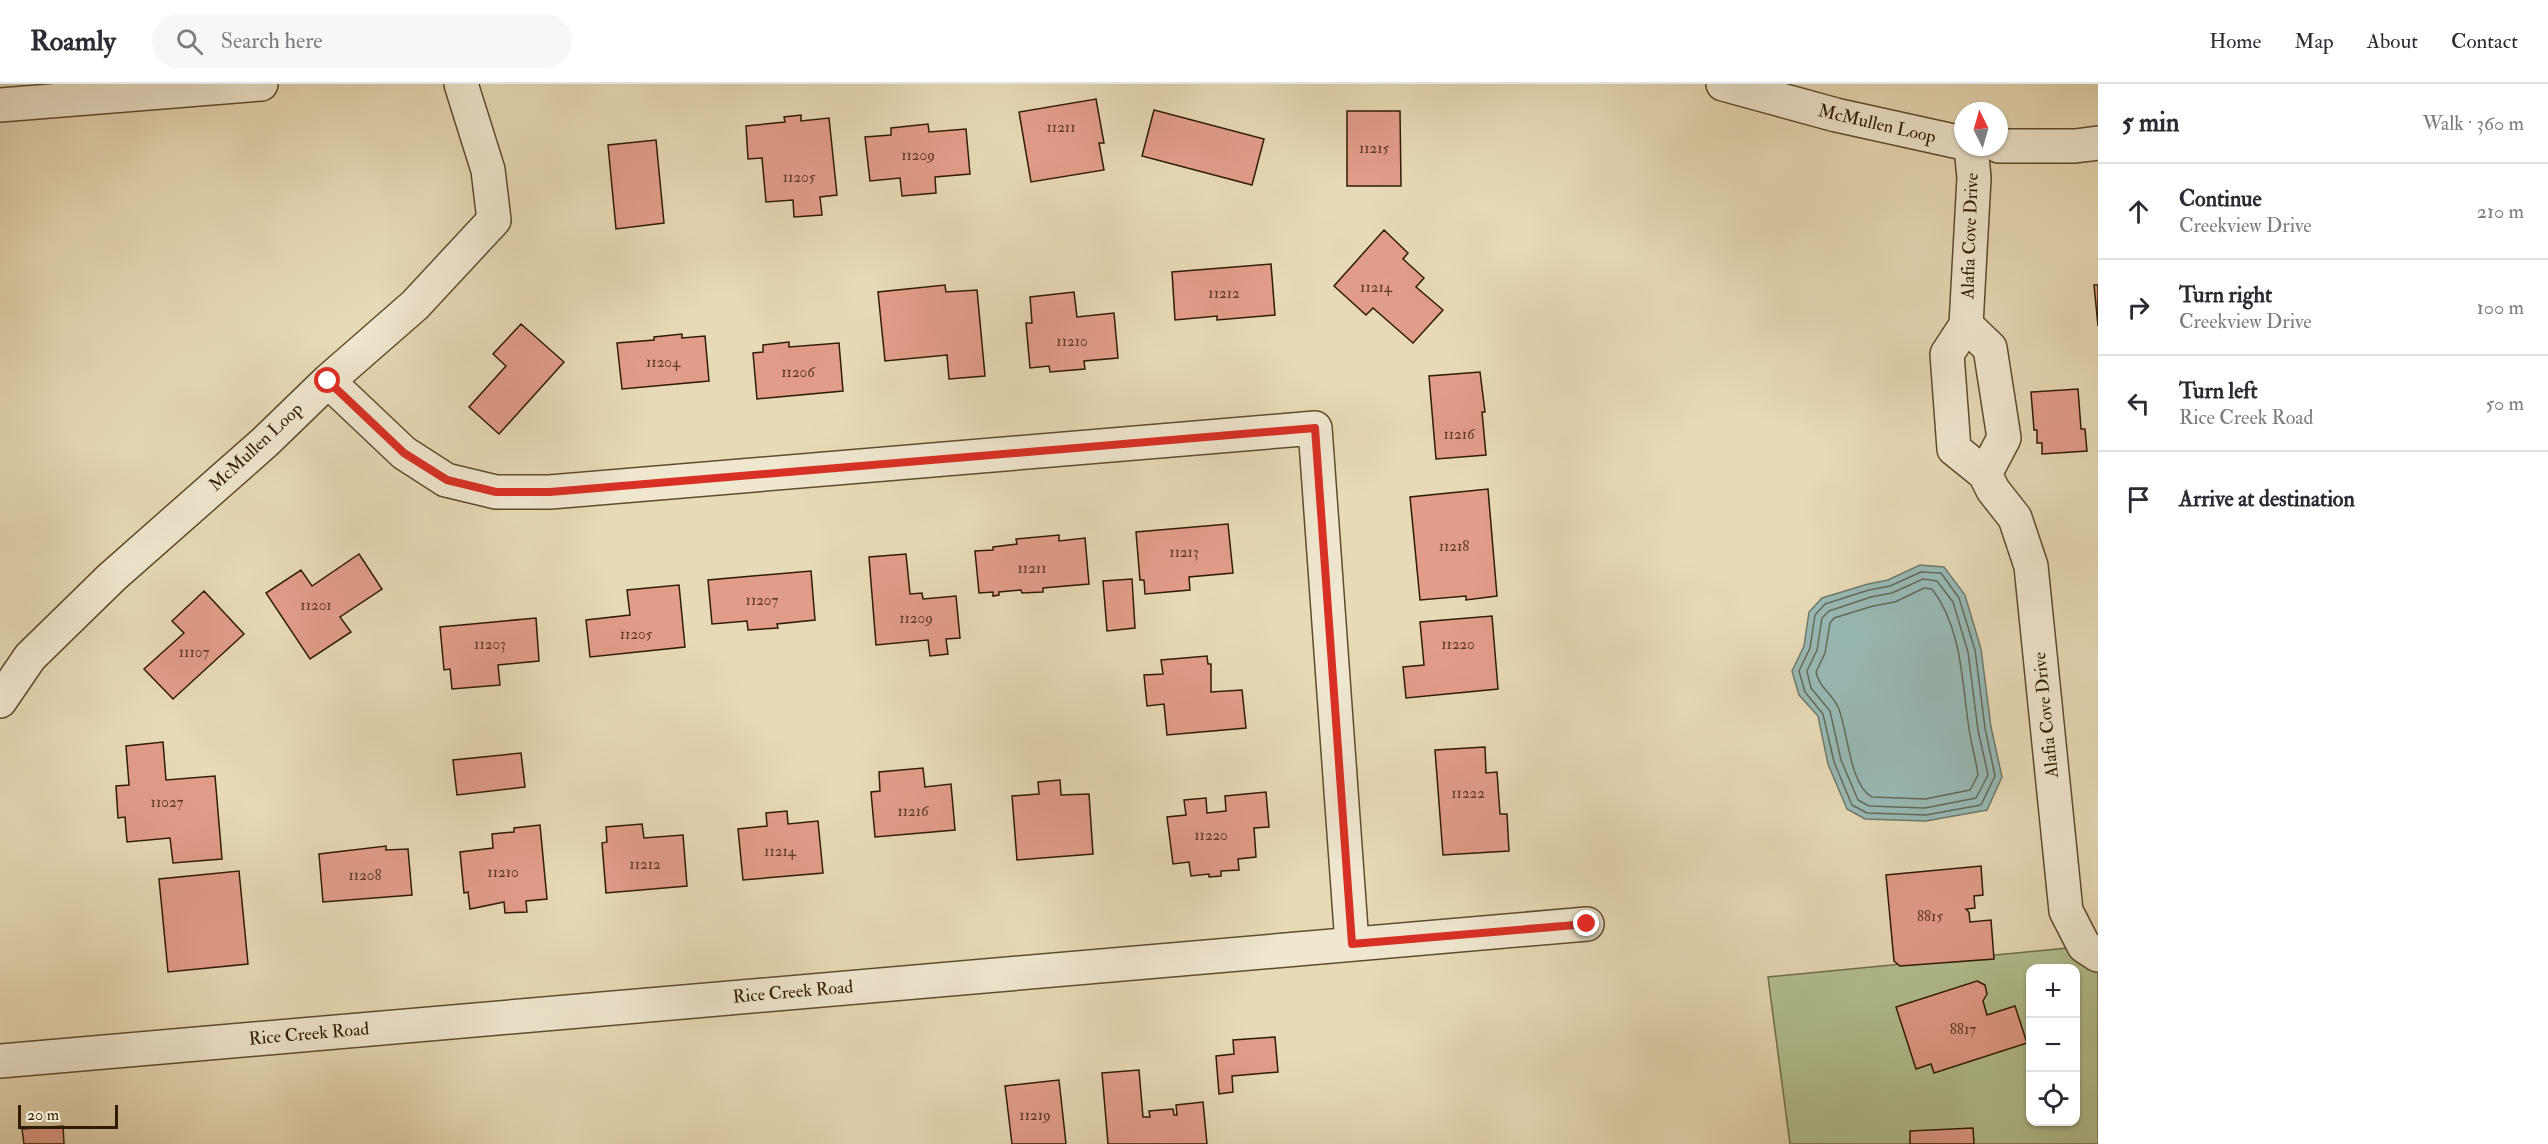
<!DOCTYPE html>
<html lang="en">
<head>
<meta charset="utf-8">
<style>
	:root { --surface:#fff; --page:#f7f7f7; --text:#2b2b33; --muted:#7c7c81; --line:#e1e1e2 }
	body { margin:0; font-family:"IM FELL Double Pica",serif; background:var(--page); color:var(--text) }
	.controls { position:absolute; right:18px; bottom:18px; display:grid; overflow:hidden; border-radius:12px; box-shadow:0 2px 4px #0004 }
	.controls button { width:54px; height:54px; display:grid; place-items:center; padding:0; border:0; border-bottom:2px solid var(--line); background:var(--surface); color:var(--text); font:30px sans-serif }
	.compass { position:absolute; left:1954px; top:18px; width:54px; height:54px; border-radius:50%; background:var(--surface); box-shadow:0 2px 4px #0004; rotate:355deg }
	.scale { position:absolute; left:18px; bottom:15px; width:100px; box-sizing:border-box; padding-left:6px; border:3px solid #301c00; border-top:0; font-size:16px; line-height:21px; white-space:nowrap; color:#301c00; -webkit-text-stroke:4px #efe7d0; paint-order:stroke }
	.stop { position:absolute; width:18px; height:18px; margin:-14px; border:4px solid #d93025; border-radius:50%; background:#fff }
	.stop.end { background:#d93025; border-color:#fff; box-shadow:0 2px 6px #0008 }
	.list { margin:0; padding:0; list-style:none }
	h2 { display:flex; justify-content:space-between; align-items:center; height:78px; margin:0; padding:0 24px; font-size:26px }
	h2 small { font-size:20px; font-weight:400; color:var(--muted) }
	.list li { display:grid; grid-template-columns:39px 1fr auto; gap:18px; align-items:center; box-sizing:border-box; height:96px; padding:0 24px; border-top:2px solid var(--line) }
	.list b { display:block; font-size:22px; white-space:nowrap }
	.list p { margin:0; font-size:20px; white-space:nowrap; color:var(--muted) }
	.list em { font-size:20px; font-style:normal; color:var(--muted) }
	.icon { flex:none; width:33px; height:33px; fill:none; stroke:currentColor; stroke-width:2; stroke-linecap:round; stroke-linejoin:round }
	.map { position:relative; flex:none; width:2098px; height:1060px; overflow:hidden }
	header { display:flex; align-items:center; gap:36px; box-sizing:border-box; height:84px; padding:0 30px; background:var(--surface); border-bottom:2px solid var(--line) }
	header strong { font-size:28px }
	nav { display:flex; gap:33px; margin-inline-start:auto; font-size:21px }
	.search { width:420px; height:54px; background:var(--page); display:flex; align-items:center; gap:15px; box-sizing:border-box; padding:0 21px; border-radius:33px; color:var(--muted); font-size:22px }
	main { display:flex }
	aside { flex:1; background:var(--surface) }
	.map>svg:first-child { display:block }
	.green { fill:#b2c091; stroke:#716e48; stroke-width:1.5; fill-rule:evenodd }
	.water { fill:#98b9b5; stroke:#6e7a6d; stroke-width:1.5 }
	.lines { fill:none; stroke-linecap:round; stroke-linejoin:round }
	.shore { stroke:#646a5a; stroke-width:1.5 }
	.building { fill:#e29d8a; stroke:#301c00; stroke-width:1.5 }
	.minor-casing { stroke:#5e4c2e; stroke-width:36 }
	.tertiary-casing { stroke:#5e4c2e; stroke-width:36 }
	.minor { stroke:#efe7d0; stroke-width:33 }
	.tertiary { stroke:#efe7d0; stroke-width:33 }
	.route { stroke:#d93025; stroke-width:8 }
	.labels { text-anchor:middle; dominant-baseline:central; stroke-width:4.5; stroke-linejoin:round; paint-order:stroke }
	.number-label { font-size:15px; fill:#5c3c22 }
	.street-label { font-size:18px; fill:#301c00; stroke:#efe7d0 }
</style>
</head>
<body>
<header>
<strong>Roamly</strong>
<div class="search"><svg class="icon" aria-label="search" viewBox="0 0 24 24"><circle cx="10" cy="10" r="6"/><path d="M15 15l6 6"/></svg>Search here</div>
<nav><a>Home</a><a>Map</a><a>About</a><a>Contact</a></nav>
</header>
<main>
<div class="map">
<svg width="2098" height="1060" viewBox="0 0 2098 1060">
	<rect width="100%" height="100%" fill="#e7dab6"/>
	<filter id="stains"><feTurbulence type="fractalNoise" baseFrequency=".00333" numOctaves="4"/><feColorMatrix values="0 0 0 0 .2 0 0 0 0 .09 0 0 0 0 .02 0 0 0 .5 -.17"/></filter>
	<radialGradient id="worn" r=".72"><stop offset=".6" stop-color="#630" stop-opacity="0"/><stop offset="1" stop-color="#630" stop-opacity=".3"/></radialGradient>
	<path class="green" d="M2098,861v199h-308l-22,-167zM2030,884h46v154h-46z"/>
	<path class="water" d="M1920,481l24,2 21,28 16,54 10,78 11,50 -15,33 -61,11 -61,-2 -18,-10 -19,-45 -10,-48 -19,-21 -7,-24 12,-25 5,-34 13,-14 46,-14 20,-4z"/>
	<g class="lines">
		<path class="shore" d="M1921,488l20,1 18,25 16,52 10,78 10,48 -14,29 -55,10 -59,-2 -15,-8 -18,-43 -11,-48 -18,-22 -6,-21 11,-23 5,-33 10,-11 44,-14 21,-4z
			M1923,495l14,2 16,21 15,50 10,78 10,45 -12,23 -51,10 -56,-2 -11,-6 -17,-40 -11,-49 -19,-23 -4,-17 10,-21 5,-32 7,-7 42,-14 21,-4z
			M1924,504l8,1c30,39 30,93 37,140 2,15 7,30 9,46l-8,15 -45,9 -53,-2c-23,-12 -24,-68 -34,-90 -6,-13 -19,-20 -22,-35l9,-19 5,-30 4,-5 39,-12 22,-4z"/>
	</g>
	<path class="building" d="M1096,15l8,44h-5l5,27 -73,12 -12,-70z
		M1154,26l110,29 -12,46 -110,-29z
		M1347,27h53l1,75h-54z
		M801,31v6l28,-3 8,77 -17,2 2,18 -28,2 -1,-17 -27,2 -4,-44 -14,1 -2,-33 39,-4 -1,-5z
		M928,40l1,8 37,-3 4,45 -35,3 1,16 -34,3 -2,-18 -30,3 -5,-44 26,-2v-7z
		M656,56l8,83 -48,6 -8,-84z
		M1384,146l24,23 -5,6 21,19 -8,9 27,23 -30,33 -40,-35 -7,7 -32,-29z
		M1271,180l4,51 -58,5v-4l-42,4 -3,-48z
		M945,201l1,7 31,-2 8,86 -36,3 -2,-24 -62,6 -7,-69z
		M2094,201h4v41z
		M1074,208l3,25 37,-4 4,45 -34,3 1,8 -35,3 -1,-6 -19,2 -4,-45h6l-2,-26z
		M521,240l43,38 -65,72 -30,-27 37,-41 -13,-12z
		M682,250v4l23,-2 4,45 -87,8 -5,-46 37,-3v-3z
		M789,258v5l50,-4 4,48 -86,8 -4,-46 10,-1v-7z
		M1480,288l5,40h-3l4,43 -50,4 -7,-83z
		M2078,305l3,40h4l2,22 -45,3v-11h-5v-13h-3l-3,-38z
		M1488,405l9,107 -31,4v-4l-46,4 -10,-103z
		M1228,440l5,49 -44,4 1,13 -45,4 -1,-14h-4l-4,-48z
		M1059,451v6l26,-3 4,46 -46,4v4l-21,1 -1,-3 -22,2v3l-6,1v-4l-14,1 -4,-42 18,-1v-3l24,-3 -1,-5z
		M359,470l23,35 -42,28 11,15 -41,27 -44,-66 35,-23 11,16z
		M906,470l4,40 12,-1 1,6 33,-3 4,42 -14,1 2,15 -18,2 -2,-16 -52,5 -7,-88z
		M811,487l4,49 -38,4 1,4 -30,2 -1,-9 -35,3 -4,-44z
		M1132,495l3,49 -28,3 -4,-50z
		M679,501l6,62 -95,10 -4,-37 44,-5 -3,-25z
		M204,507l40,43 -71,65 -29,-30 40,-36 -12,-12z
		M1492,532l6,73 -92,9 -3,-31 21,-2 -4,-43z
		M536,534l3,43 -41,4 2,20 -48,4 -2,-20 -6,1 -4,-43z
		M1207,572l1,8h3v28l31,-2 4,38 -79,7 -3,-31 -17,2 -3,-31 19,-1 -2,-14z
		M163,658l3,38 49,-4 7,83 -49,4 -3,-25 -43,4 -2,-25 -7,1 -2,-32 13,-1 -3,-39z
		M1485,663l1,26 11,-1 3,42h7l2,37 -66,4 -8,-105z
		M521,669l4,34 -68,8 -4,-35z
		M923,684l2,19 26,-3 4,46 -80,7 -4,-45 9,-1 -1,-19z
		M1060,696l1,15 28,-1 4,60 -76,6 -5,-64 27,-2 -1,-12z
		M1266,708l3,35 -15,1 2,29 -18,2 1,11 -18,1v5l-12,1v-3l-18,2 -2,-14 -16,2 -6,-47 19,-2 -2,-15 22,-2 1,15 19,-2 -1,-15z
		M787,727l1,13 30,-3 5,52 -80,7 -5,-51 29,-3 -1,-13z
		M642,740l2,14 39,-3 4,51 -81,7 -4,-50 5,-1 -1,-15z
		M540,741l7,74 -21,2 1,11 -22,1 -1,-11 -34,7 -2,-17 -4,1 -4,-41 33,-4 -1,-14 22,-2v-4z
		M386,762v4l22,-1 4,46 -89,7 -4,-48z
		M1981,782l2,29 -9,1 1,12 -9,1 3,3 1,10 21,-2 3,39 -94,7 -6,-5 -8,-86z
		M239,787l9,93 -80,8 -9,-93z
		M1977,897l8,4 2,9 -4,7 4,14 28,-9 12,37 -93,30 -3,-9 -15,5 -20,-62z
		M1275,953l3,35 -46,4 1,16 -14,2 -3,-38 18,-2 -1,-14z
		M1139,986l4,47h7l-1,-6 24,-2 1,6h3l-1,-10 27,-3 4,42h-99l-6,-71z
		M1059,996l7,64h-54l-7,-58z
		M63,1042l1,18h-40l-2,-15z
		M1973,1044l1,16h-64v-13z"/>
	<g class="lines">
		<defs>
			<path id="minor" d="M1971,63l3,31 -8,147 -19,29 7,95 31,25 8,16 22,28 16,48 35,345 18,35 14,9
				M1966,241l24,23 14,90 -19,36
				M328,297l76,72 42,27 50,12h54l765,-64 37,516
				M0,617l30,-44 82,-80 153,-135 63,-61 87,-76 79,-85 -6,-50 -27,-86
				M0,977l1587,-137"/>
			<path id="tertiary" d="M1723,0l113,31 127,28
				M0,21l261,-21
				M1999,62h76l23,-3"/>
		</defs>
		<use href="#minor" class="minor-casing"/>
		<use href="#tertiary" class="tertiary-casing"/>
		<use href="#minor" class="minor"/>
		<use href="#tertiary" class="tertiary"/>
	</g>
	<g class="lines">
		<path class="route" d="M328,297l76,72 43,27 49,12h54l765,-64 37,516 235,-20"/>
	</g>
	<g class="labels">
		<g class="number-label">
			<text x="1061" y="43">11211</text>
			<text x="1374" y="64">11215</text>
			<text x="918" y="71">11209</text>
			<text x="799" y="93">11205</text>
			<text x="1376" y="203">11214</text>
			<text x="1224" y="209">11212</text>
			<text x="1072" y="257">11210</text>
			<text x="663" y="278">11204</text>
			<text x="798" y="288">11206</text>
			<text x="1459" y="350">11216</text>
			<text x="1454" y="462">11218</text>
			<text x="1184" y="468">11213</text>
			<text x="1032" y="484">11211</text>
			<text x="762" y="516">11207</text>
			<text x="316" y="521">11201</text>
			<text x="916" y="534">11209</text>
			<text x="636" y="550">11205</text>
			<text x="490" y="560">11203</text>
			<text x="1458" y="560">11220</text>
			<text x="194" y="568">11107</text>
			<text x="1468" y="709">11222</text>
			<text x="167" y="718">11027</text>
			<text x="913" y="727">11216</text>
			<text x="1211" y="751">11220</text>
			<text x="780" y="767">11214</text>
			<text x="645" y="780">11212</text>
			<text x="503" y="788">11210</text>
			<text x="365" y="791">11208</text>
			<text x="1930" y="832">8815</text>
			<text x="1963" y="945">8817</text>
			<text x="1035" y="1031">11219</text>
		</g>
		<g class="street-label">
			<text transform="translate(1877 40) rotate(13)">McMullen Loop</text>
			<text transform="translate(1970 152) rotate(-88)">Alafia Cove Drive</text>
			<text transform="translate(256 363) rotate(-43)">McMullen Loop</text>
			<text transform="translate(2046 631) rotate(-96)">Alafia Cove Drive</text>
			<text transform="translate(793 908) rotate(-5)">Rice Creek Road</text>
			<text transform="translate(309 950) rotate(-5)">Rice Creek Road</text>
		</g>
	</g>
	<rect width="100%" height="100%" filter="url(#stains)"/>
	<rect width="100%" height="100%" fill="url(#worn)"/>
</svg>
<div class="controls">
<button>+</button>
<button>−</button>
<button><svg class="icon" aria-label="locate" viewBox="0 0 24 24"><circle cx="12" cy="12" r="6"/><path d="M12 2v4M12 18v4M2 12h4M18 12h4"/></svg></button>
</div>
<svg class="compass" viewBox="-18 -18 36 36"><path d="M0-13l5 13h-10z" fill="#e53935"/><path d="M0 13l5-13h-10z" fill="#7c7c81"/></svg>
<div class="scale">20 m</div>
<div class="stop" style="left:328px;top:297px"></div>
<div class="stop end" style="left:1587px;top:840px"></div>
</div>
<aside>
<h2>5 min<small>Walk · 360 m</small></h2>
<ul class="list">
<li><svg class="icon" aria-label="ahead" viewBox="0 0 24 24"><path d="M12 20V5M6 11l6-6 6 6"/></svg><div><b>Continue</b><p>Creekview Drive</p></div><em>210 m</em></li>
<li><svg class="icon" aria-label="right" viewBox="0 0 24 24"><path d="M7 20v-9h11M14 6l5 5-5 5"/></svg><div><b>Turn right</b><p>Creekview Drive</p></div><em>100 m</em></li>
<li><svg class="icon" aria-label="left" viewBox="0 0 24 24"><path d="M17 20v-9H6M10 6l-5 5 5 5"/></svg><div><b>Turn left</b><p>Rice Creek Road</p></div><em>50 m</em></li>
<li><svg class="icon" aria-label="arrive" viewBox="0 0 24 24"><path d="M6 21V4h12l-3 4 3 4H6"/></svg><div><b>Arrive at destination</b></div></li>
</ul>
</aside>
</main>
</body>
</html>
